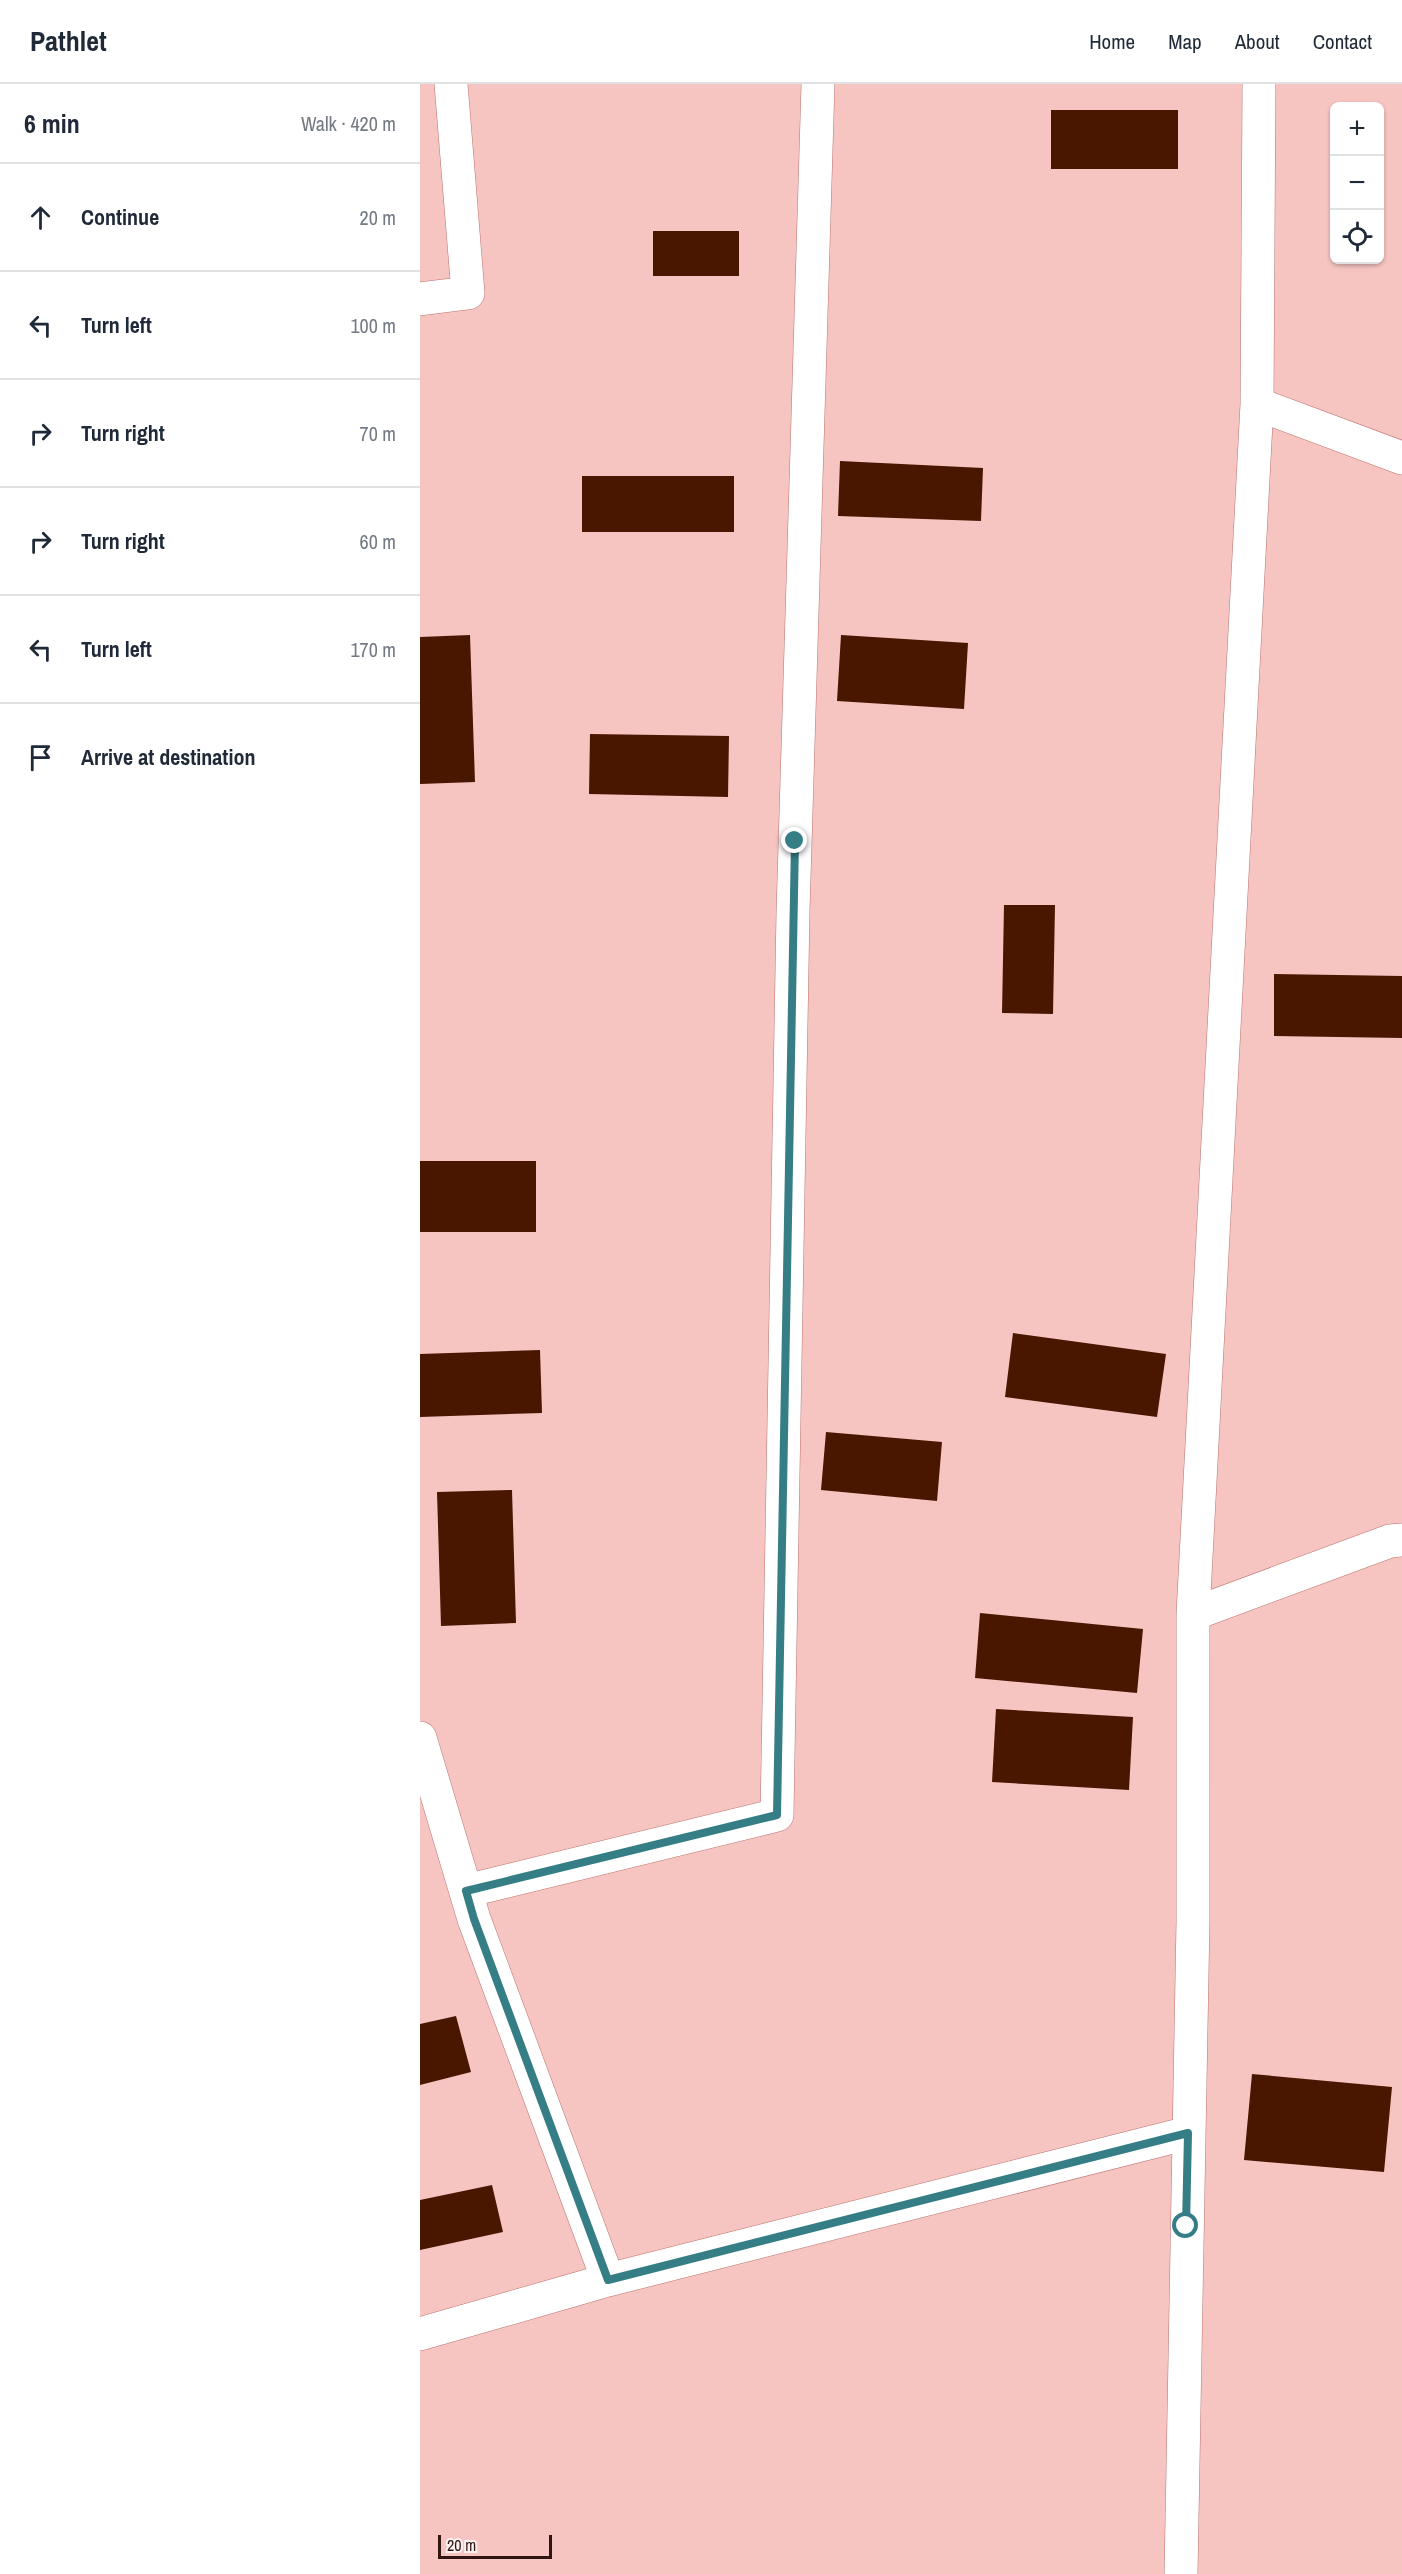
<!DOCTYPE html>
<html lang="en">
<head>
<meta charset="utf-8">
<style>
	:root { --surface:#fff; --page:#f2f2f3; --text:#1f2937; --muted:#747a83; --line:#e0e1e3 }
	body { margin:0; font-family:"Archivo Narrow",sans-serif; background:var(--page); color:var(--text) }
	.controls { position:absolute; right:18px; top:18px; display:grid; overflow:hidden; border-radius:9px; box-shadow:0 2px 4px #0004 }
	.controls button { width:54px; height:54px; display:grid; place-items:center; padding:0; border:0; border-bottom:2px solid var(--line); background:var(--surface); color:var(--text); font:30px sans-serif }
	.scale { position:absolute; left:18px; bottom:15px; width:114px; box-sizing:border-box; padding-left:6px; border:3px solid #311513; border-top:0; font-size:16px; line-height:21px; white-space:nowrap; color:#311513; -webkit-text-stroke:4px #faf1f1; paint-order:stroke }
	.stop { position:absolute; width:18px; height:18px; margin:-14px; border:4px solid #367e85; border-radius:50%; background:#fff }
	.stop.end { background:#367e85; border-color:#fff; box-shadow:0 2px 6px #0008 }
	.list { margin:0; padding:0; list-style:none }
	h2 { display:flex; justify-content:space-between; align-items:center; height:78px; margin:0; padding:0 24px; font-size:26px }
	h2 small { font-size:20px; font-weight:400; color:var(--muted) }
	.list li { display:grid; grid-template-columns:39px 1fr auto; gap:18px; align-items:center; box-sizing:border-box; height:108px; padding:0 24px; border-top:2px solid var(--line) }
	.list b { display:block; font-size:22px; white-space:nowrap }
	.list em { font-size:20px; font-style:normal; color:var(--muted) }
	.icon { flex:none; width:33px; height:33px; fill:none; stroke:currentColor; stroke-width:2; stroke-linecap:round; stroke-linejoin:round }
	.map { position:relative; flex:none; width:982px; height:2490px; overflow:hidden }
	header { display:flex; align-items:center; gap:36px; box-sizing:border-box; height:84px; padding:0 30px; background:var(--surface); border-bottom:2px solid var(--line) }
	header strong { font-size:28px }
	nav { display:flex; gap:33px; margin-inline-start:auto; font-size:21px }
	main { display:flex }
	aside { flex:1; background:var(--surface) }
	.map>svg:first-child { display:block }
	.building { fill:#491600 }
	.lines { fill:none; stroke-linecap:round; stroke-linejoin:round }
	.minor-casing { stroke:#bb726e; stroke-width:34 }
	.minor { stroke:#fff; stroke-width:33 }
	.route { stroke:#367e85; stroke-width:8 }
</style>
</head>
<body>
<header>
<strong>Pathlet</strong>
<nav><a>Home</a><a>Map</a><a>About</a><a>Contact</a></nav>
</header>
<main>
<aside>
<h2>6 min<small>Walk · 420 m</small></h2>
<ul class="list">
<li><svg class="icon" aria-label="ahead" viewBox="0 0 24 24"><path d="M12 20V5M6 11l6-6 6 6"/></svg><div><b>Continue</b></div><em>20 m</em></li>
<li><svg class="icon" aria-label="left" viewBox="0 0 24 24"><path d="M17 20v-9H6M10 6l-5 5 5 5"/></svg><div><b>Turn left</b></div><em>100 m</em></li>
<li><svg class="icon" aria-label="right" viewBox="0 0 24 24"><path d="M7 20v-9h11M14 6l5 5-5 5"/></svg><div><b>Turn right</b></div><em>70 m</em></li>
<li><svg class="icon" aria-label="right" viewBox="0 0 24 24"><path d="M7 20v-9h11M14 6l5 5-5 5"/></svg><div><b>Turn right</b></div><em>60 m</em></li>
<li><svg class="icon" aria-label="left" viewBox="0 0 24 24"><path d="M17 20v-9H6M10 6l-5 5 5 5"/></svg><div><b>Turn left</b></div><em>170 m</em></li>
<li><svg class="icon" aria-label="arrive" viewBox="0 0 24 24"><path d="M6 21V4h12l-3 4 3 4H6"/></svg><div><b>Arrive at destination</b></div></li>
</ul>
</aside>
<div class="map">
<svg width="982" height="2490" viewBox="0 0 982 2490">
	<rect width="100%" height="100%" fill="#f6c5c1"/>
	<path class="building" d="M631,26h127v59h-127z
		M233,147h86v45h-86z
		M420,377l143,7 -2,53 -143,-5z
		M162,392h152v56h-152z
		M50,551l5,147 -55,2v-147z
		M421,551l127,8 -4,66 -127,-8z
		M170,650l139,2 -1,61 -139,-3z
		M584,821h51l-2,109 -51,-1z
		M854,890l128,2v62l-128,-2z
		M0,1077h116v71h-116z
		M593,1249l153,21 -9,63 -152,-20z
		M120,1266l2,63 -122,4v-63z
		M406,1348l116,10 -5,59 -116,-11z
		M92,1406l4,133 -75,3 -4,-134z
		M560,1529l163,16 -6,64 -162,-15z
		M576,1625l137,8 -4,73 -137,-8z
		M36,1932l15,56 -51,13v-61z
		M832,1990l140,13 -8,85 -140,-12z
		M72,2101l11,47 -83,18v-50z"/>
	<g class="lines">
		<defs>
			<path id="minor" d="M0,215l48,-6 -17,-209
				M837,320l145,54
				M773,1530l197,-73 12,-1
				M0,1654l54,181 134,361
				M46,1807l311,-76 16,-903 25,-828
				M0,2250l188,-54 580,-147
				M761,2490l12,-653v-307l64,-1210 2,-320"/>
		</defs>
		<use href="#minor" class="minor-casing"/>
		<use href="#minor" class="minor"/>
	</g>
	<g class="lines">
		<path class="route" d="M375,757l-18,974 -311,76 8,28 134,361 580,-147 -2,93"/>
	</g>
</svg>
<div class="controls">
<button>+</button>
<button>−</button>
<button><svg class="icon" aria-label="locate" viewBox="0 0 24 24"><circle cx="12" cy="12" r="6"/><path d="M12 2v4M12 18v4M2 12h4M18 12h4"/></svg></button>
</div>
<div class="scale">20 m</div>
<div class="stop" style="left:766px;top:2142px"></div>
<div class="stop end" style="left:375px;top:757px"></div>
</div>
</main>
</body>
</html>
